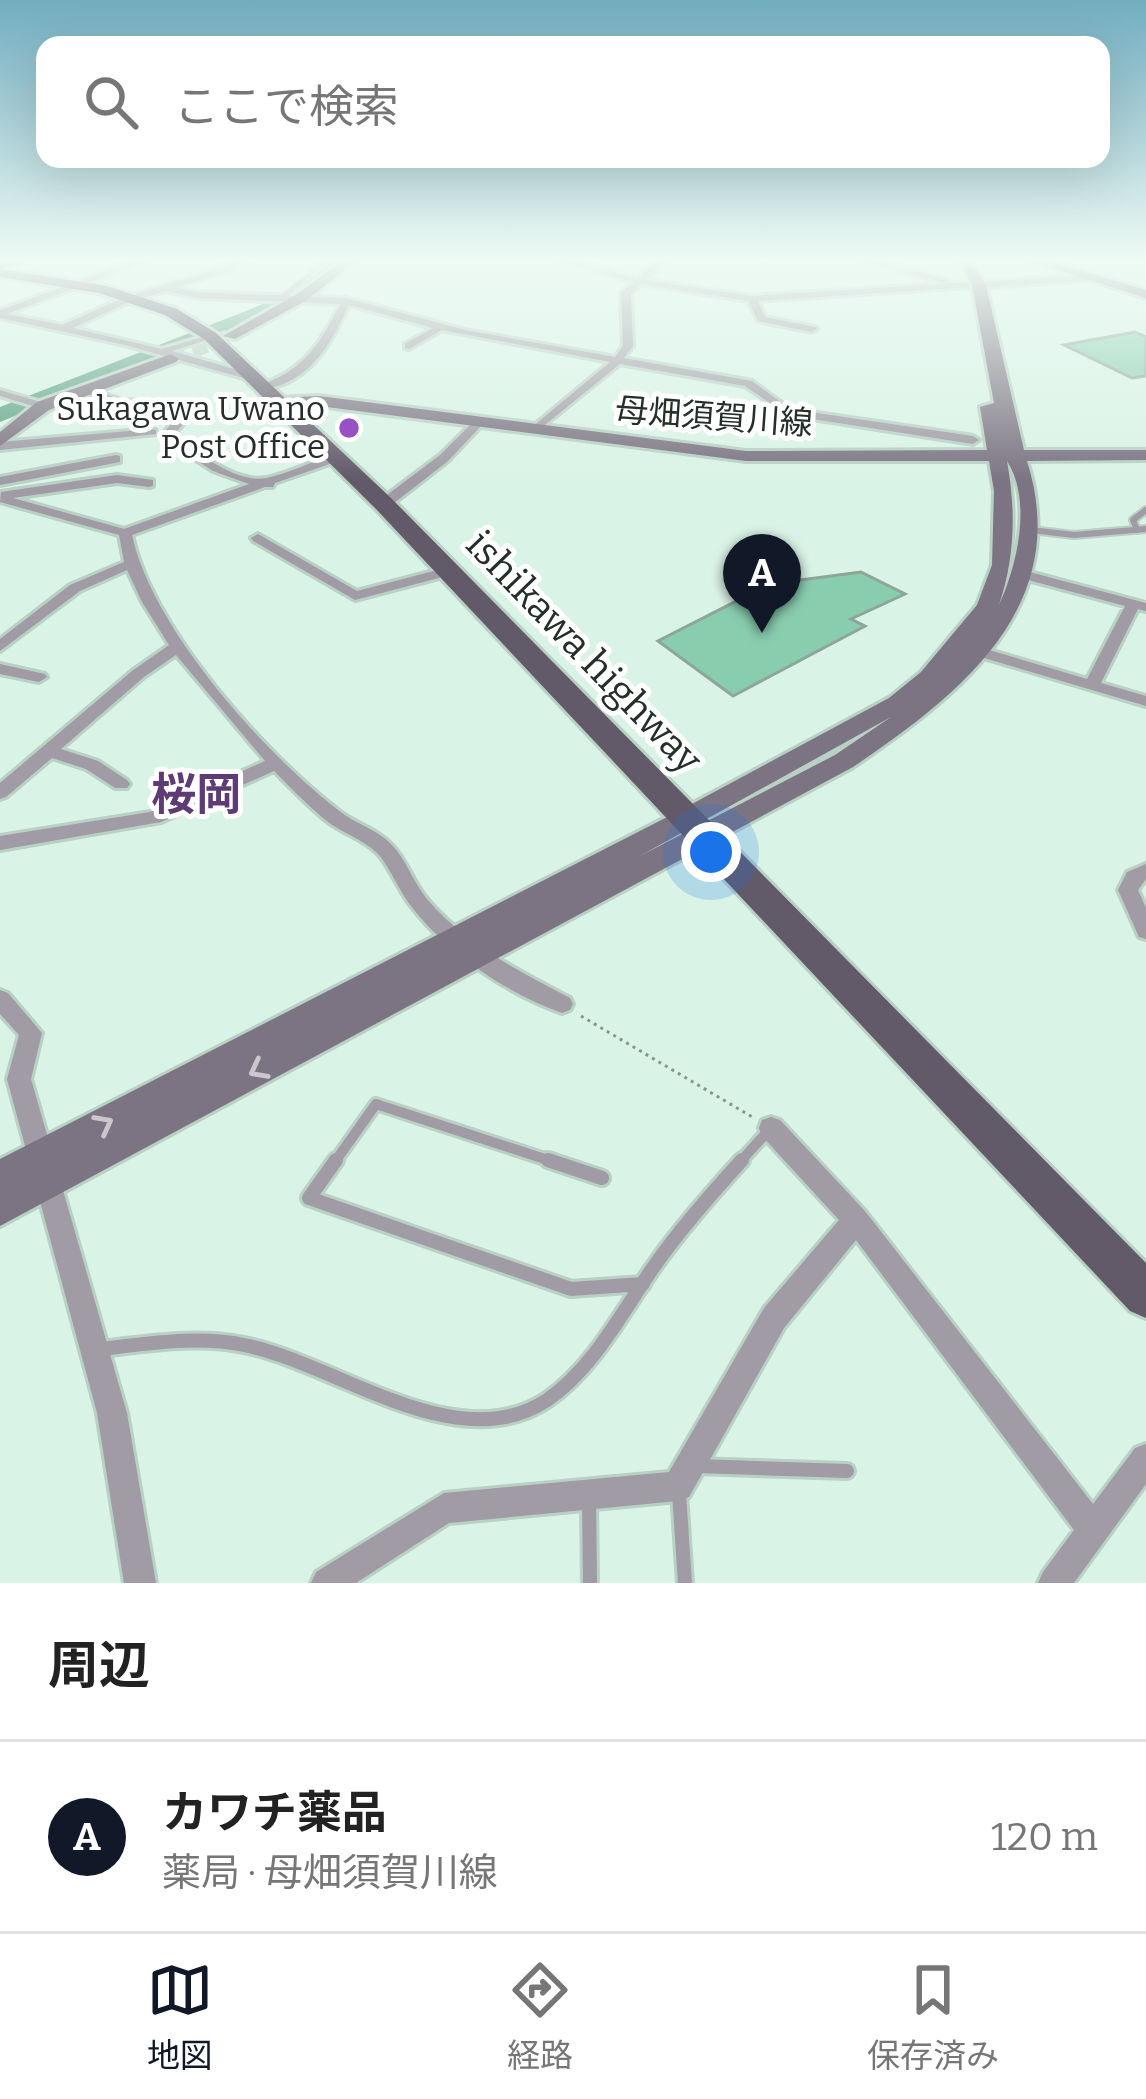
<!DOCTYPE html>
<html lang="ja">
<head>
<meta charset="utf-8">
<style>
	:root { --surface:#fff; --page:#f6f6f6; --text:#222; --muted:#767676; --line:#e0e0e0; --accent:#111827 }
	body { margin:0; font-family:Bitter,"Noto Sans JP",serif; background:var(--page); color:var(--text) }
	.you { position:absolute; left:711px; top:852px; width:42px; height:42px; margin:-30px; border:9px solid #fff; border-radius:50%; background:#1a73e8; box-shadow:0 0 0 18px #1a73e833 }
	.badge { display:grid; place-items:center; width:78px; height:78px; border-radius:50%; background:var(--accent); color:#fff; font-size:39px; font-weight:700 }
	.pin { position:absolute; translate:-50% -99px; filter:drop-shadow(0 3px 6px #0008) }
	.pin::after { content:''; position:absolute; top:63px; width:42px; height:36px; background:inherit; clip-path:polygon(0 0,100% 0,50% 100%) }
	.list { margin:0; padding:0; list-style:none }
	h2 { display:flex; justify-content:space-between; align-items:center; height:156px; margin:0; padding:0 48px; font-size:51px }
	h2 small { font-size:39px; font-weight:400; color:var(--muted) }
	.list li { display:grid; grid-template-columns:78px 1fr auto; gap:36px; align-items:center; box-sizing:border-box; height:192px; padding:0 48px; border-top:3px solid var(--line) }
	.list b { display:block; font-size:45px; white-space:nowrap }
	.list p { margin:0; font-size:39px; white-space:nowrap; color:var(--muted) }
	.list em { font-size:39px; font-style:normal; color:var(--muted) }
	.icon { flex:none; width:66px; height:66px; fill:none; stroke:currentColor; stroke-width:2; stroke-linecap:round; stroke-linejoin:round }
	.map { position:relative; flex:none; width:1146px; height:1583px; overflow:hidden }
	.search { position:absolute; background:var(--surface); box-shadow:0 12px 48px #0002; left:36px; right:36px; top:36px; height:132px; display:flex; align-items:center; gap:30px; box-sizing:border-box; padding:0 42px; border-radius:24px; color:var(--muted); font-size:45px }
	.sheet { height:348px; background:var(--surface) }
	nav { display:flex; justify-content:space-around; align-items:center; box-sizing:border-box; height:168px; border-top:3px solid var(--line); background:var(--surface); font-size:33px; color:var(--muted) }
	nav a { display:grid; justify-items:center; gap:6px }
	nav .on { color:var(--accent) }
	.map>svg:first-child { display:block }
	.lines { fill:none; stroke-linecap:round; stroke-linejoin:round }
	.river { fill:#5fa385; fill-rule:evenodd }
	.building { fill:#88cdae; stroke:#8ea69a; stroke-width:3 }
	.secondary-tunnel { stroke:#b5ccc0; stroke-width:15; stroke-dasharray:15 8; stroke-linecap:butt }
	.lane-far3-casing { stroke:#b9d0c4; stroke-width:8 }
	.lane-far2-casing { stroke:#b9d0c4; stroke-width:10 }
	.lane-far1-casing { stroke:#b9d0c4; stroke-width:16 }
	.lane-casing { stroke:#b9d0c4; stroke-width:20 }
	.street-casing { stroke:#b9d0c4; stroke-width:6 }
	.secondary-casing { stroke:#b9d0c4; stroke-width:6 }
	.primary-casing { stroke:#b9d0c4; stroke-width:6 }
	.path { stroke:#85988f; stroke-width:3; stroke-dasharray:3 4.5; stroke-linecap:butt }
	.lane-far3 { stroke:#a09ba4; stroke-width:4.5 }
	.lane-far2 { stroke:#a09ba4; stroke-width:6 }
	.lane-far1 { stroke:#a09ba4; stroke-width:10 }
	.lane { stroke:#a09ba4; stroke-width:14 }
	.street { fill:#a09ba4; fill-rule:evenodd }
	.secondary { fill:#7c7482; fill-rule:evenodd }
	.primary { fill:#625969; fill-rule:evenodd }
	.oneway { stroke:#cbc7cd }
	.poi-dot { fill:#9851c5; stroke:#fff; stroke-width:4.5 }
	.labels { text-anchor:middle; dominant-baseline:central; stroke-width:10; stroke-linejoin:round; paint-order:stroke }
	.far-poi-label { font-size:33px; fill:#252f2a; stroke:#fff; text-anchor:end }
	.far-street-label { font-size:33px; fill:#252f2a; stroke:#fff }
	.street-label { font-size:39px; fill:#252f2a; stroke:#fff }
	.quarter-label { font-size:45px; font-weight:bold; fill:#5d3b74; stroke:#fff }
</style>
</head>
<body>
<div class="map">
<svg width="1146" height="1583" viewBox="0 0 1146 1583">
	<rect width="100%" height="100%" fill="#d9f3e6"/>
	<g class="lines">
		<path class="river" d="M326,260h18l-54,45 -290,117v-15l251,-98 27,-12z"/>
	</g>
	<path class="building" d="M1135,332l11,5v39l-14,2 -68,-33z
		M861,572l44,22 -54,25 14,7 -132,70 -75,-55 112,-57z"/>
	<g class="lines">
		<path class="secondary-tunnel" d="M171,359l59,-23"/>
		<defs>
			<path id="lane-far3" d="M284,296l43,-36"/>
			<path id="lane-far2" d="M1031,530l43,5 72,-6
				M1137,530l-4,-10 13,-10"/>
			<path id="lane-far1" d="M334,1163l42,-59 181,59
				M739,1163l30,-33"/>
			<path id="lane" d="M336,1160l-27,38 262,91 72,-5
				M548,1160l54,18
				M99,1349c48,-5 98,-14 145,-4 92,18 213,115 303,55 47,-32 76,-90 108,-135 26,-37 56,-71 87,-105
				M696,1466l151,5
				M679,1493l6,90
				M589,1500l1,83"/>
			<path id="street" d="M137,260h11l-141,54 55,11 59,-26 108,-34 6,-5h8l-8,9 -59,18 21,5 149,6 119,32 150,27 8,-11 -2,-53 12,-11 -76,-22h12l68,18 21,-18h9l-21,20 106,16 216,-14 3,5 -213,14 7,16 50,10 2,2 -5,3 -54,-11 -10,-20 -107,-17 -10,10 2,52 -9,12 128,23 38,28 183,27 6,4 -6,4 -186,-29 -42,-29 -125,-22 -85,69 -6,-3 2,-2 79,-66 -168,-32 -33,19 -4,-1v-4l28,-16 -84,-23c-18,39 -41,81 -89,84v-4c43,-14 61,-42 80,-81l-143,-6 -31,-7 -39,12 -54,25 89,21 51,-15v4l-41,13 83,24v4l-4,1 -126,-35 -125,-27v-8z
				M859,260h13l76,20 -4,3z
				M1093,275l-3,5 -111,8 -4,-3 4,-3z
				M82,386l40,14 45,2 19,19 -9,10 1,8c23,15 59,45 89,39 22,-5 45,-16 66,-24h8v6l-66,23 -2,4h-8l-133,48c20,93 131,217 206,275 17,14 39,19 54,35 14,14 21,37 35,54 38,45 91,72 143,99l3,6 -3,6 -8,3c-56,-20 -115,-60 -151,-107 -12,-15 -23,-43 -35,-54 -14,-13 -33,-19 -48,-30 -19,-15 -37,-34 -54,-51l-113,51 -161,28v-14l150,-24 115,-51 -89,-106 -32,22 -83,72 37,12 29,19 3,4 -3,4h-12l-29,-19 -34,-11 -46,39 -6,2v-16l132,-112 37,-26 -27,-43 -15,-32 -47,21 -80,60v-12l70,-54 54,-23 -5,-27 -119,-33 1,-10 116,-17 36,5v6l-4,1 -32,-4 -104,15 111,31 125,-45 -36,-13 -45,-29 -3,-11 9,-10 -14,-14 -39,-1 -43,-15 -1,-2z
				M0,390l47,14 2,2 -6,3 -43,-13z
				M474,421l10,2 -36,38 -59,46h-10v-6l61,-46z
				M152,429l4,1v4l-156,16v-8z
				M116,455l4,1v6l-120,23v-8z
				M258,534l99,57 92,-24 7,4 -2,3 -99,26 -102,-59 -2,-3z
				M1022,570l124,33v8l-8,-2 -37,74 45,13v10l-172,-51 -3,-3 3,-3 5,-2 108,32 38,-73 -108,-29v-6z
				M0,664l45,10 2,3 -8,5 -39,-8z
				M1146,864v15l-8,11 8,18v31l-7,-2 -21,-47 9,-18z
				M0,990l8,3 34,40 -11,46 96,334 29,170h-32l-27,-170 -90,-334 12,-44 -19,-21z
				M771,1117l9,3 85,91 228,293 42,-56 11,-4v40l-72,99h-36l5,-11 31,-42 -218,-290 -72,88 -95,169 -11,4 -229,22 -93,60h-45l5,-11 128,-79 225,-21 95,-164 75,-88 -77,-84 -3,-8 3,-8z"/>
			<path id="secondary" d="M22,260l-2,3 -20,7v-8z
				M343,260h14l-50,40 -72,39 -12,-3 74,-42z
				M959,260h12l15,25 38,165h122v10l-119,1c46,145 -66,233 -174,306l-853,459v-67l677,-347 212,-114 32,-26 56,-67 15,-40 2,-74 -5,-30h-243l-427,-55 -38,1 -6,-1v-8l44,-2 427,55 241,-1 -7,-43 14,-4 -22,-118zM1007,461c25,39 11,102 -8,144 16,-48 17,-94 8,-144zM891,717l-56,38 -197,102z
				M1027,260h18l101,30v8z
				M171,354l8,5 -3,3 -127,48 -49,36v-14l37,-30z"/>
			<path id="primary" d="M0,269l107,17 70,23 39,24 176,166 754,764v55l-16,-7 -754,-802 -172,-170 -39,-24 -66,-22 -99,-16z"/>
		</defs>
		<use href="#lane-far3" class="lane-far3-casing"/>
		<use href="#lane-far2" class="lane-far2-casing"/>
		<use href="#lane-far1" class="lane-far1-casing"/>
		<use href="#lane" class="lane-casing"/>
		<use href="#street" class="street-casing"/>
		<use href="#secondary" class="secondary-casing"/>
		<use href="#primary" class="primary-casing"/>
		<path class="path" d="M581,1016l173,102"/>
		<use href="#lane-far3" class="lane-far3"/>
		<use href="#lane-far2" class="lane-far2"/>
		<use href="#lane-far1" class="lane-far1"/>
		<use href="#lane" class="lane"/>
		<use href="#street" class="street"/>
		<use href="#secondary" class="secondary"/>
		<use href="#primary" class="primary"/>
	</g>
	<defs><path id="oneway-chevron" d="M-2-3.5L2.5 0L-2 3.5" fill="none" stroke-width="1.6" stroke-linecap="round" stroke-linejoin="round" transform="scale(3)"/></defs>
	<g class="oneway">
		<use href="#oneway-chevron" transform="translate(258 1070) rotate(152)"/>
		<use href="#oneway-chevron" transform="translate(104 1124) rotate(-28)"/>
	</g>
	<linearGradient id="sky" x2="0" y2="1"><stop stop-color="#71adc0"/><stop offset="0.54" stop-color="#eefaf4"/><stop offset="1" stop-color="#eefaf4" stop-opacity="0"/></linearGradient>
	<rect width="1146" height="481" fill="url(#sky)"/>
	<circle class="poi-dot" cx="349" cy="428" r="12"/>
	<g class="labels">
		<g class="far-poi-label">
			<text x="325" y="409">Sukagawa Uwano<tspan x="325" dy="38">Post Office</tspan></text>
		</g>
		<g class="far-street-label">
			<text transform="translate(714 417) rotate(4)">母畑須賀川線</text>
		</g>
		<g class="street-label">
			<text transform="translate(584 652) rotate(46)">ishikawa highway</text>
		</g>
		<g class="quarter-label">
			<text x="196" y="795">桜岡</text>
		</g>
	</g>
</svg>
<div class="you"></div>
<div class="pin badge" style="left:762px;top:633px">A</div>
<div class="search"><svg class="icon" aria-label="search" viewBox="0 0 24 24"><circle cx="10" cy="10" r="6"/><path d="M15 15l6 6"/></svg>ここで検索</div>
</div>
<section class="sheet">
<h2>周辺<small></small></h2>
<ul class="list">
<li><span class="badge">A</span><div><b>カワチ薬品</b><p>薬局 · 母畑須賀川線</p></div><em>120 m</em></li>
</ul>
</section>
<nav>
<a class="on"><svg class="icon" aria-label="map" viewBox="0 0 24 24"><path d="M3 6l6-2 6 2 6-2v14l-6 2-6-2-6 2zM9 4v14M15 6v14"/></svg>地図</a>
<a><svg class="icon" aria-label="directions" viewBox="0 0 24 24"><path d="M12 3l9 9-9 9-9-9zM9 14v-3h6M13 9l2 2-2 2"/></svg>経路</a>
<a><svg class="icon" aria-label="saved" viewBox="0 0 24 24"><path d="M7 4h10v16l-5-4-5 4z"/></svg>保存済み</a>
</nav>
</body>
</html>
